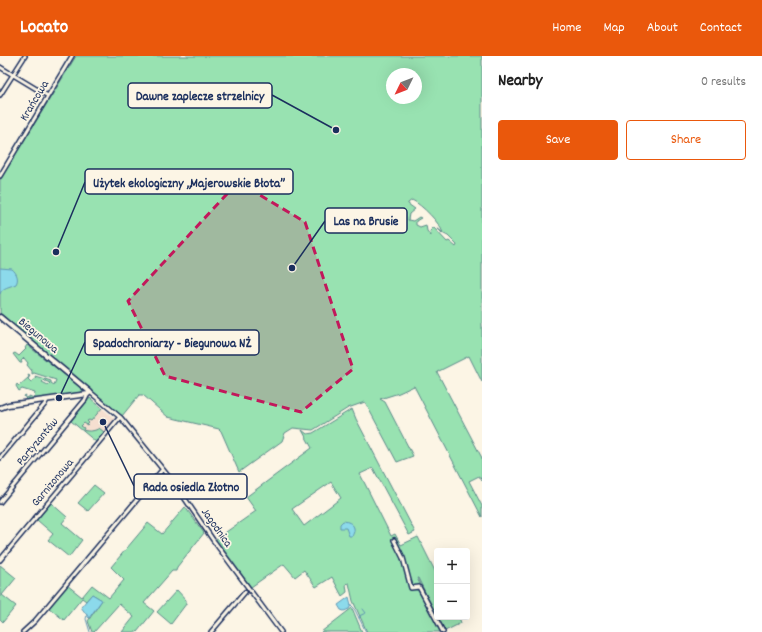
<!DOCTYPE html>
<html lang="en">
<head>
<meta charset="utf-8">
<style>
	:root { --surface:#fff; --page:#f2f2f2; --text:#222; --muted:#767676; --line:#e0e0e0; --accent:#ea580c }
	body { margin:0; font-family:Dekko,sans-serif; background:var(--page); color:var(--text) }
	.controls { position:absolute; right:12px; bottom:12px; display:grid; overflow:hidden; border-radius:4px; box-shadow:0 4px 16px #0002 }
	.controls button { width:36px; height:36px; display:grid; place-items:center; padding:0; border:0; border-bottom:1px solid var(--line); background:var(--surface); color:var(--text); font:20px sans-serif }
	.compass { position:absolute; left:386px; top:12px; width:36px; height:36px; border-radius:50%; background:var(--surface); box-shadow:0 4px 16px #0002; rotate:227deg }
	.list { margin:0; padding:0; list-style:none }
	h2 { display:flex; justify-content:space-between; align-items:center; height:52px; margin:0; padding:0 16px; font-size:17px }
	h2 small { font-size:13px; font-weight:400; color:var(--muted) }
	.actions { display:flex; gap:8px; padding:12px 16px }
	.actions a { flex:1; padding:9px 0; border:1px solid var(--accent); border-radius:4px; text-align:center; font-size:14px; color:var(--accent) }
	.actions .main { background:var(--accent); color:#fff }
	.map { position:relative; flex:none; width:482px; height:576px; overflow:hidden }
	header { display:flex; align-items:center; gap:24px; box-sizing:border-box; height:56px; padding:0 20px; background:var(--accent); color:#fff }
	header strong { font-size:19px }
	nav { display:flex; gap:22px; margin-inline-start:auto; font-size:14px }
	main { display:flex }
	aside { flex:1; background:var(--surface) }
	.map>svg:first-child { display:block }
	.built { fill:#f5dfd0 }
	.green { fill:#98e2b1; stroke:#5a8888; fill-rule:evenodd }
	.water { fill:#8cdaeb; stroke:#5f96b3 }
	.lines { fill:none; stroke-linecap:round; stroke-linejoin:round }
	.stream { stroke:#5f96b3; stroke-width:1 }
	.minor-casing { stroke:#1b2f5e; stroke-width:6 }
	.tertiary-casing { stroke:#1b2f5e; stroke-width:7 }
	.minor { stroke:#fcf5e5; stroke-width:3 }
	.tertiary { stroke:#fcf5e5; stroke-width:4 }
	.marked { fill:#c2185b; fill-opacity:0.2; stroke:#c2185b; stroke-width:3; stroke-dasharray:8 5; stroke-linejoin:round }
	.labels { text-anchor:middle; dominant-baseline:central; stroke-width:3.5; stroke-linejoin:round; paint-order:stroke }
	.street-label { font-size:12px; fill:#1b2f5e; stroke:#fcf5e5 }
	.leader { fill:none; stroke:#1b2f5e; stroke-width:1.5 }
	.callout-dot { fill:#1b2f5e; stroke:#fcf5e5; stroke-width:1.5 }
	.callout { fill:#fcf5e5; stroke:#1b2f5e; stroke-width:1.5 }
	.callout-label { font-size:13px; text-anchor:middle; font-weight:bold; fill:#1b2f5e }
</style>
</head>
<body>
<header>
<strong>Locato</strong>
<nav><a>Home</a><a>Map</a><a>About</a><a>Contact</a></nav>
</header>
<main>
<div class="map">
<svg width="482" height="576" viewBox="0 0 482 576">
	<rect width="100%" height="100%" fill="#fcf5e5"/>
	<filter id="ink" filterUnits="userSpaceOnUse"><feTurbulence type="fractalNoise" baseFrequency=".025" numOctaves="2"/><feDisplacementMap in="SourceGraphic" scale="8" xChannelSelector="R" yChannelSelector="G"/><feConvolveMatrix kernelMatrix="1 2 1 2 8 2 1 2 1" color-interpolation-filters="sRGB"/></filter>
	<g filter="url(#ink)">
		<path class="built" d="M90,342l25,21 -19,23 -25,-21z"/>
		<path class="green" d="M76,0h406v326l-13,-26 -32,16 45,86v23l-3,-5 -10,5 13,25v11l-68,-131 -15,7 -19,6 5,3 28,54 -16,6 -32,-60 -17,6 -35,22 -20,-2 -8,5 -3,8 -43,31 -18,-41 -2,-2 -51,-12 -25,-22h-4l-17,21 -43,-37 -39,-31 -40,-35v-133zM392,18h24v24h-24zM412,144c10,5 28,23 31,33l-7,-6 6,6 6,3 9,9 -1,2 -7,-6 -2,1 -13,-14h-1l-3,3 1,5 -4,-5 -1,-6 -6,2 -4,-2v-4l5,-3 -2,-1 -6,4 -5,-1 1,-6 6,-5 -7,-5v-1z
			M27,289l48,38 8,7 -1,2 -55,9 -3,-5 2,-1 -1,2 4,1v-2l5,2 1,-5 -13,-4 -3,2 -3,-5 1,-2 2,2 10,-9 -1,-2 2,1 -2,3 3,3 5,-4 -1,-2 10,3 -3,3 6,3 2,-2 -5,-2v-2l6,2v2l3,2 2,-5 -22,-7 -2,1v-3l-5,-6 1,-2 -4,-5 -3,3 1,2h-2l-7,-9 2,-1 4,3 7,-7 -1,-1z
			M90,342l12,10 -11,13 -2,-1 -2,1 2,2 -2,2 -3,-2 -3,3 3,2 -1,2c5,2 13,1 16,-2l5,4 -8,10 -25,-21z
			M352,353l4,10 59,113 -6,3 -36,-67 -13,6 31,62 4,-2 6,11 17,-8 19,38v41l-19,-38h-1l26,54h-76l-14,-31 -4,-18 -3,1 1,8 -5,4 -10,-19 -16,10 -12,-17 -9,7 -11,-13 -33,23 -35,-48 40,-28 -10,-14 66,-49 -10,-18 5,4 6,-1zM331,426l10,16 -37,28 -12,-17z
			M94,429l10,8 -16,18 -10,-8z
			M51,447l16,14 -5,6 20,17 -13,17 -21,-17 5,-6 -16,-14z
			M185,451l19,26 -27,34 -1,4h-4l-28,32 10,8 -17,21h-15l12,-15 -15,-13 -25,28h-2l-4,-11 14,-21 -10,-6 -6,7 -4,-3 -18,22 -15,-12 18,-23 15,12 10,-12 17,13 15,-18 -13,-13 37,-44 14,11z
			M0,509l16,13 -14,17 14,11 -13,16 -3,-3z
			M177,534l9,10v4l-15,20 -14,-12z
			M352,552l10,24h-41z
			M438,561h21l2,6 -16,8z"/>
		<path class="water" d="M0,212l12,1c5,4 7,10 4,15 -6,3 -14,3 -16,10z
			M343,465c10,1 14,7 9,15h-3l-3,-8h-6v-4z
			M92,538l10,6 -13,18 -8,-11z
			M349,541l2,8 -2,4 -5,2 -3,-1 -3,-5z"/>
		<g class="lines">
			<path class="stream" d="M351,549l3,3 12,24
				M87,559l-1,4 4,13
				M359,562l2,-3 5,-2 -3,-4"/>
			<defs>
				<path id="minor" d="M0,11l48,29
					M0,39l25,-39
					M0,120l72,-120
					M90,336l31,26 56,69 36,53 68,92
					M0,402l45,-54 2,-4
					M0,446l85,-102 3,-6
					M394,484l9,18 8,30 8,-1 24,45
					M0,504l120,-143
					M23,576l12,-11 127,-151
					M211,576l34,-40"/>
				<path id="tertiary" d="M0,261l90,75 -2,2 -80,11 -8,3"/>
			</defs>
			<use href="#minor" class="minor-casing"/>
			<use href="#tertiary" class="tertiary-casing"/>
			<use href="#minor" class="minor"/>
			<use href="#tertiary" class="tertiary"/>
		</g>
	</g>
	<path class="marked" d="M238,126l67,40 48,147 -52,43 -136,-36 -37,-75z"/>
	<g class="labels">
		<g class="street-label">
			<text transform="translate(35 45) rotate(-59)">Krańcowa</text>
			<text transform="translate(38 280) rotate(40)">Biegunowa</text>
			<text transform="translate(38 386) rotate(-50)">Partyzantów</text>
			<text transform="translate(53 427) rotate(-50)">Garnizonowa</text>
			<text transform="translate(216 472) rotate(55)">Jagodnica</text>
		</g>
	</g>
	<path class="leader" d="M336 74L272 39M56 196L85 126M292 212L325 165M59 342L85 286M103 366L134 430"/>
	<g class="callout-dot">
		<circle cx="336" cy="74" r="4"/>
		<circle cx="56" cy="196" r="4"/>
		<circle cx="292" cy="212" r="4"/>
		<circle cx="59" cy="342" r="4"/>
		<circle cx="103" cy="366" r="4"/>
	</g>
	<g class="callout">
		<rect x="128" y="27" width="144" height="25" rx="4"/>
		<rect x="85" y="113" width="208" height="25" rx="4"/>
		<rect x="325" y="152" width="82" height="25" rx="4"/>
		<rect x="85" y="274" width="174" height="25" rx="4"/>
		<rect x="134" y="418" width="113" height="25" rx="4"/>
	</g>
	<g class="callout-label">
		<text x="200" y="44">Dawne zaplecze strzelnicy</text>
		<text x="189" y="131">Użytek ekologiczny „Majerowskie Błota”</text>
		<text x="366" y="169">Las na Brusie</text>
		<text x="172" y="291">Spadochroniarzy - Biegunowa NŻ</text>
		<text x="191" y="435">Rada osiedla Złotno</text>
	</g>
</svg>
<div class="controls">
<button>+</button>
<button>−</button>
</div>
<svg class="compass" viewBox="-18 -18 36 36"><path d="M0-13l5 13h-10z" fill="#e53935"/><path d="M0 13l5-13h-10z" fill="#767676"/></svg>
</div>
<aside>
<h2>Nearby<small>0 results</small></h2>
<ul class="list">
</ul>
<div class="actions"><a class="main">Save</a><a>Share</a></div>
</aside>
</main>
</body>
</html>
